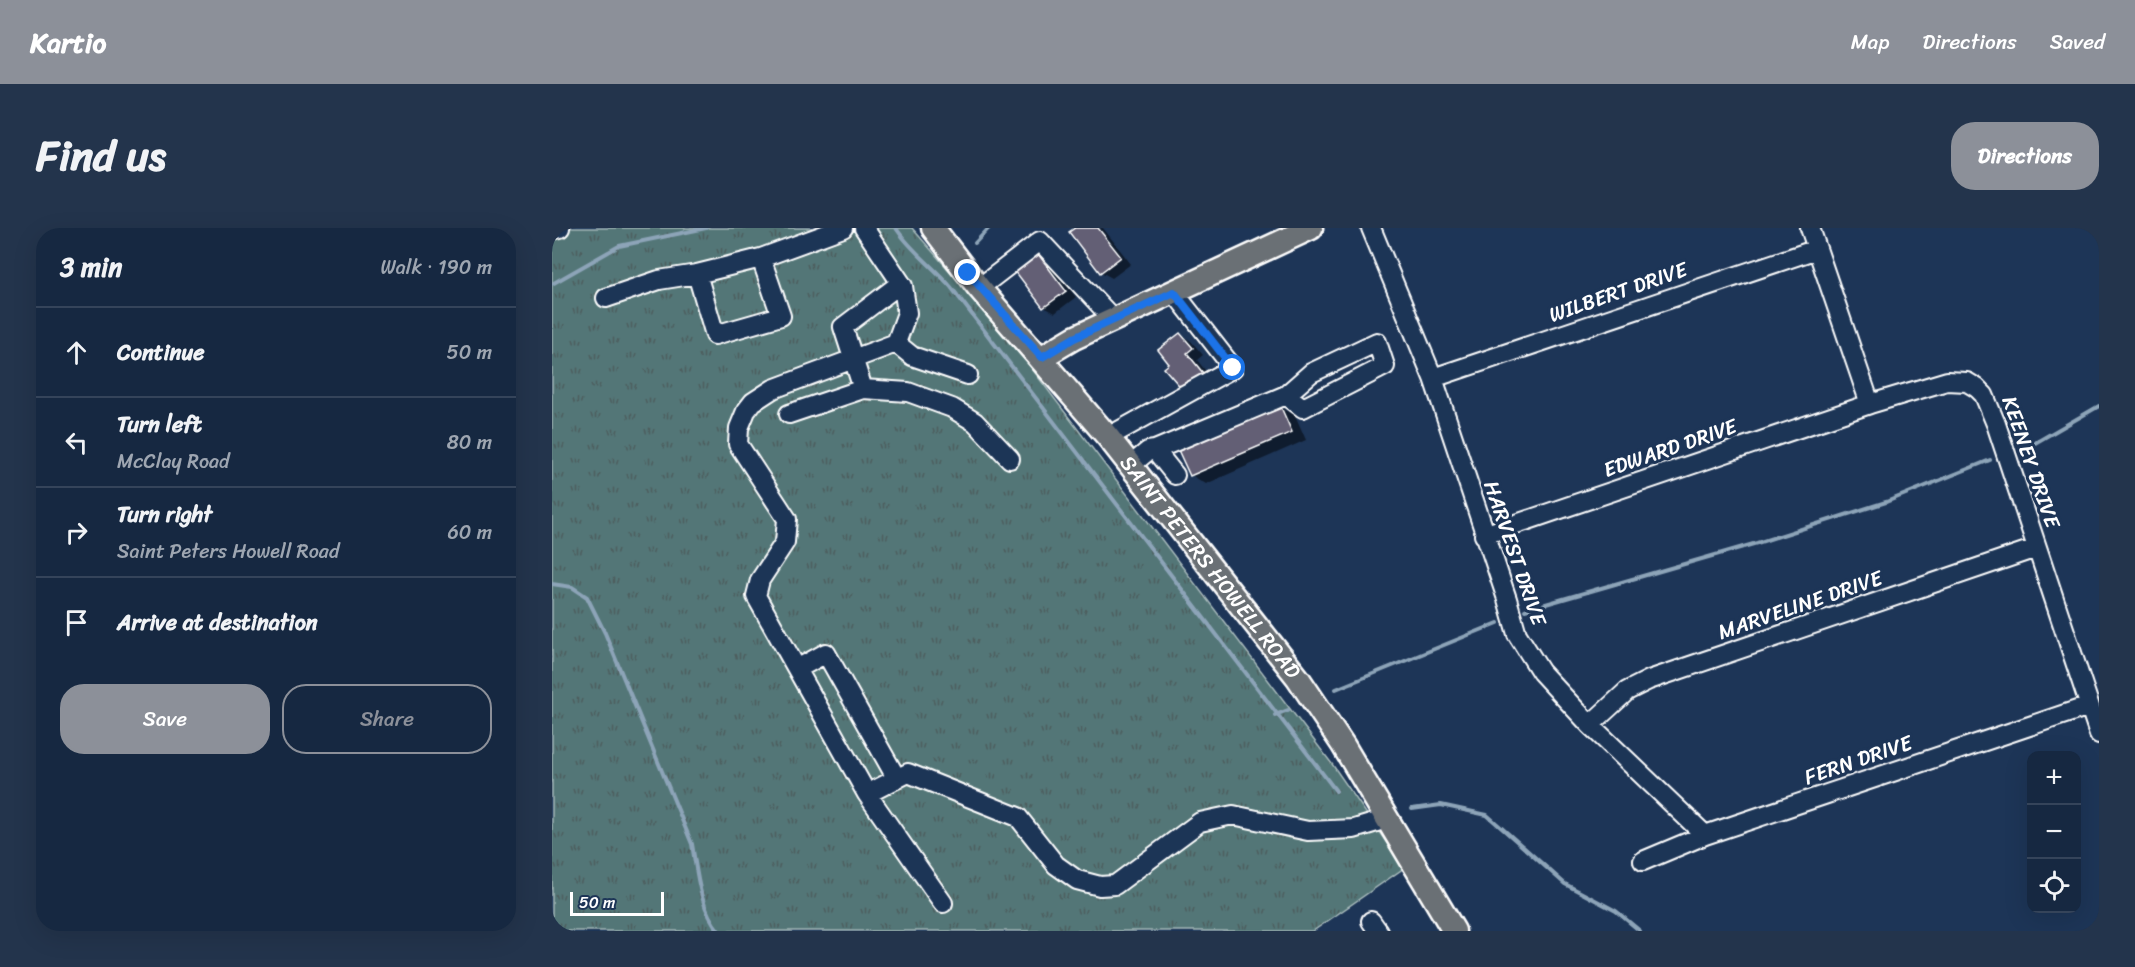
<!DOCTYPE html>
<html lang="en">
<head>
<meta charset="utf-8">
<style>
	:root { --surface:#162841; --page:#23344c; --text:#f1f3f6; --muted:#9ea6b1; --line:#35445a; --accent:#8c9099 }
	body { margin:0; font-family:Sriracha,sans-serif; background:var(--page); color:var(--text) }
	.controls { position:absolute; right:18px; bottom:18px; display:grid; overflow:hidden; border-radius:12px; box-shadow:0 6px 24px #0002 }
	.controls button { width:54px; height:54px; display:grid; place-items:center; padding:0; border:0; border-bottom:2px solid var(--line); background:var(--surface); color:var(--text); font:30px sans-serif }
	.scale { position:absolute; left:18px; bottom:15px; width:94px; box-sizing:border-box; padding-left:6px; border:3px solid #fff; border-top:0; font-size:16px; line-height:21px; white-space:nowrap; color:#fff; -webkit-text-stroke:4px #1d3557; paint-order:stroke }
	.stop { position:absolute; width:18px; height:18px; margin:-14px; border:4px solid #1a73e8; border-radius:50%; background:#fff }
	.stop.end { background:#1a73e8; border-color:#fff; box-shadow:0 2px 6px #0008 }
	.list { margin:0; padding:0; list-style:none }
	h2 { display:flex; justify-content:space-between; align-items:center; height:78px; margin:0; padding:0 24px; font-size:26px }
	h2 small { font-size:20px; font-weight:400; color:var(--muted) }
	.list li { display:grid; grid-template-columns:39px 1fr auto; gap:18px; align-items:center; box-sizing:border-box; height:90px; padding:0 24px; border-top:2px solid var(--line) }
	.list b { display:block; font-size:22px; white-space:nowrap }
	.list p { margin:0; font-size:20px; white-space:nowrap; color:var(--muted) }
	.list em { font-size:20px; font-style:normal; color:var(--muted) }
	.actions { display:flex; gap:12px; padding:18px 24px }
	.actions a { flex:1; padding:14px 0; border:2px solid var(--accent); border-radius:24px; text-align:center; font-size:21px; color:var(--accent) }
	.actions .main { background:var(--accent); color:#fff }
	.icon { flex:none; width:33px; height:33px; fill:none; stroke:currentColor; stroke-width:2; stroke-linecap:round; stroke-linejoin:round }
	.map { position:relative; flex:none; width:1547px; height:703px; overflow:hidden; border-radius:24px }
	header { display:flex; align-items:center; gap:36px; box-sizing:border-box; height:84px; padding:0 30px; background:var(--accent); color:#fff }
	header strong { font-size:28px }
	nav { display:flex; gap:33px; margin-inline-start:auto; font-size:21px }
	.intro { display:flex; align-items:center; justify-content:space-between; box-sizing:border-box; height:144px; padding:0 36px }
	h1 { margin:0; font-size:42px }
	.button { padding:15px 27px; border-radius:24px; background:var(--accent); color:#fff; font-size:21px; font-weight:700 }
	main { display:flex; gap:36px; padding:0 36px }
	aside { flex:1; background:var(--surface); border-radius:24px; box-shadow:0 6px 24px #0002 }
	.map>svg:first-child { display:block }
	.park { fill:url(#park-tufts); stroke:#a8babb; stroke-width:1.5 }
	.shadow { fill:#0007 }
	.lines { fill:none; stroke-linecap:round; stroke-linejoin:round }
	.stream { stroke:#8da4b8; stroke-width:4 }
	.building { fill:#635e74; stroke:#fff; stroke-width:1.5 }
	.minor-casing { stroke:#fff; stroke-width:22 }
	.major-casing { stroke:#fff; stroke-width:27 }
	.minor { stroke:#1d3557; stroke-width:18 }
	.major { stroke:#6b6f74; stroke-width:22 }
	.route { stroke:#1a73e8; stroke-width:8 }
	.labels { text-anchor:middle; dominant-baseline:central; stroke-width:6; stroke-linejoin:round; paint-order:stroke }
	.street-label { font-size:21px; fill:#fff; stroke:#1d3557 }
</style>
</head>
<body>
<header>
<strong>Kartio</strong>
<nav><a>Map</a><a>Directions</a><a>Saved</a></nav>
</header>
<div class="intro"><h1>Find us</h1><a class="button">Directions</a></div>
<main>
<aside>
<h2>3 min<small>Walk · 190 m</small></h2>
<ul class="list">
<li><svg class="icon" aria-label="ahead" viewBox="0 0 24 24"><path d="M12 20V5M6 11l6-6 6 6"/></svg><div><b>Continue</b></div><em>50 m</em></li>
<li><svg class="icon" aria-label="left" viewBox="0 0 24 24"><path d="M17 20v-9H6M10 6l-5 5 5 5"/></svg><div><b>Turn left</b><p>McClay Road</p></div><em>80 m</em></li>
<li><svg class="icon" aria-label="right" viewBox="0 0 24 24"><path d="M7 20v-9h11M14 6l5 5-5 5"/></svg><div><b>Turn right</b><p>Saint Peters Howell Road</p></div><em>60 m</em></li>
<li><svg class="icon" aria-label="arrive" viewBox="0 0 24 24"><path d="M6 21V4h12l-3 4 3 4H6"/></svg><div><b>Arrive at destination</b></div></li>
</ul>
<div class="actions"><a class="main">Save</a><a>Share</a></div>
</aside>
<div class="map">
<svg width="1547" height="703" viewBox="0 0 1547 703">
	<defs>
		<pattern id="park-tufts" width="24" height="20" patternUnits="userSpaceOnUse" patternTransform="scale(1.5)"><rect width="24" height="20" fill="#527677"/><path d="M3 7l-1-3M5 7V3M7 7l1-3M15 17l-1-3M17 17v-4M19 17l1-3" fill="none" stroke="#4e5d5d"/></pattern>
	</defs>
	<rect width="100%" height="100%" fill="#1d3557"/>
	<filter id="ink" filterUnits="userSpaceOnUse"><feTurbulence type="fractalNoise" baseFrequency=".0167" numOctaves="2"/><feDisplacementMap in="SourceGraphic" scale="12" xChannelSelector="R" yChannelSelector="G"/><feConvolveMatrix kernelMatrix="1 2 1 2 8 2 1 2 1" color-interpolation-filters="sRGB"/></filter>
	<g filter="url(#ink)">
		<path class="park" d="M0,0h360l98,112 322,424 72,104 -91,63h-761z"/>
		<path class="shadow" d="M525,0h26l28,36 -19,14 -11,-6z
			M483,24l11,6 30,39 -21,16 -11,-6z
			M628,106l11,7 12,14 -6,5 16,20 -18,15 -24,-31z
			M728,179l15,8 11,25 -100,44 -15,-9z"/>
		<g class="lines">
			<path class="stream" d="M344,0c15,23 37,38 55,59l385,504
				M423,15l14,-15
				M0,56l67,-38 87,-18
				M1476,219l71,-41
				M0,356l20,3 15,10 18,36 87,211c5,29 8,65 27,87
				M973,382l232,-67 129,-41 104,-42
				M784,461l162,-66
				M723,487l13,-5
				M860,581l29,-4 46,10 78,69 51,27 24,20"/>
		</g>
		<path class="building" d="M523,0h23l23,29 -21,16 -31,-41z
			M483,22l31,41 -23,17 -31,-41z
			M628,105l13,15 -6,5 16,20 -20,17 -19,-22 5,-4 -11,-14z
			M728,177l12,27 -102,44 -12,-26z"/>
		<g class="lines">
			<defs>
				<path id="minor" d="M312,0l39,58 4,27 -11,30 -123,46 -20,13 -7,9 -7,17 -1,16 49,75 -2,23 -25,38 -4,16 111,198 41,-21 110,44 38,48 21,15 23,6 15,-1 85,-63 33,-7 75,16 46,-2 33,-10
					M819,0l62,150 74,221 10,35 24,38 49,53 115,110
					M1258,0l60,176
					M1,2l7,-2
					M209,30l20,58 -66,19 -18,-61 64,-16 82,-30
					M427,60l61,-47 74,79
					M54,70l53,-18 38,-6
					M344,115l16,13 56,19
					M881,150l384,-129
					M311,161l-20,-62 58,-44
					M237,186l74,-25 45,3 44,16 23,14 35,37
					M556,209l125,-69 -59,-76
					M603,222l131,-55 25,-22 66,-31 8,24 -82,42 -17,-13
					M578,238l18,-15 7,-1 20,25
					M932,307l386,-131 77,-23 20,1 10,6 7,7 12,29 103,310
					M245,441l29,-16 71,126
					M1038,497l37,-34 22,-11 387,-132
					M315,566l76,109
					M1091,633l62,-26 384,-129
					M819,693l7,10"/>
				<g id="major">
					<path id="s1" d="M381,0l46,60 129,149 190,241 45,67 111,186"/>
					<path d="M490,129l32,-19 237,-110"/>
				</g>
			</defs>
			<use href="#minor" class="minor-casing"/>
			<use href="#major" class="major-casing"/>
			<use href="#minor" class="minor"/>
			<use href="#major" class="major"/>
		</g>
	</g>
	<g class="lines" filter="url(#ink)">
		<path class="route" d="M416,45l74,84 32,-19 100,-46 59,76"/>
	</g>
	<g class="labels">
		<g class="street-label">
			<text transform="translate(1066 64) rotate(-19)">WILBERT DRIVE</text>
			<text transform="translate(1118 220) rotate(-19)">EDWARD DRIVE</text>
			<text transform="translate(1479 234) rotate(71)">KEENEY DRIVE</text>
			<text transform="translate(963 325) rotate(71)">HARVEST DRIVE</text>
			<text stroke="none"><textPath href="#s1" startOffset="438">SAINT PETERS HOWELL ROAD</textPath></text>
			<text transform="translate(1248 377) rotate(-19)">MARVELINE DRIVE</text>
			<text transform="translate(1306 532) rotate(-19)">FERN DRIVE</text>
		</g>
	</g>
</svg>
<div class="controls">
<button>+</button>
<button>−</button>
<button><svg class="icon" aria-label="locate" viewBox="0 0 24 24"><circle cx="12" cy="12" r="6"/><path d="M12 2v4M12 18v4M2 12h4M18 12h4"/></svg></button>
</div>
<div class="scale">50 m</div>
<div class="stop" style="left:681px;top:140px"></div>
<div class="stop end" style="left:416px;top:45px"></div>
</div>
</main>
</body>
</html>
